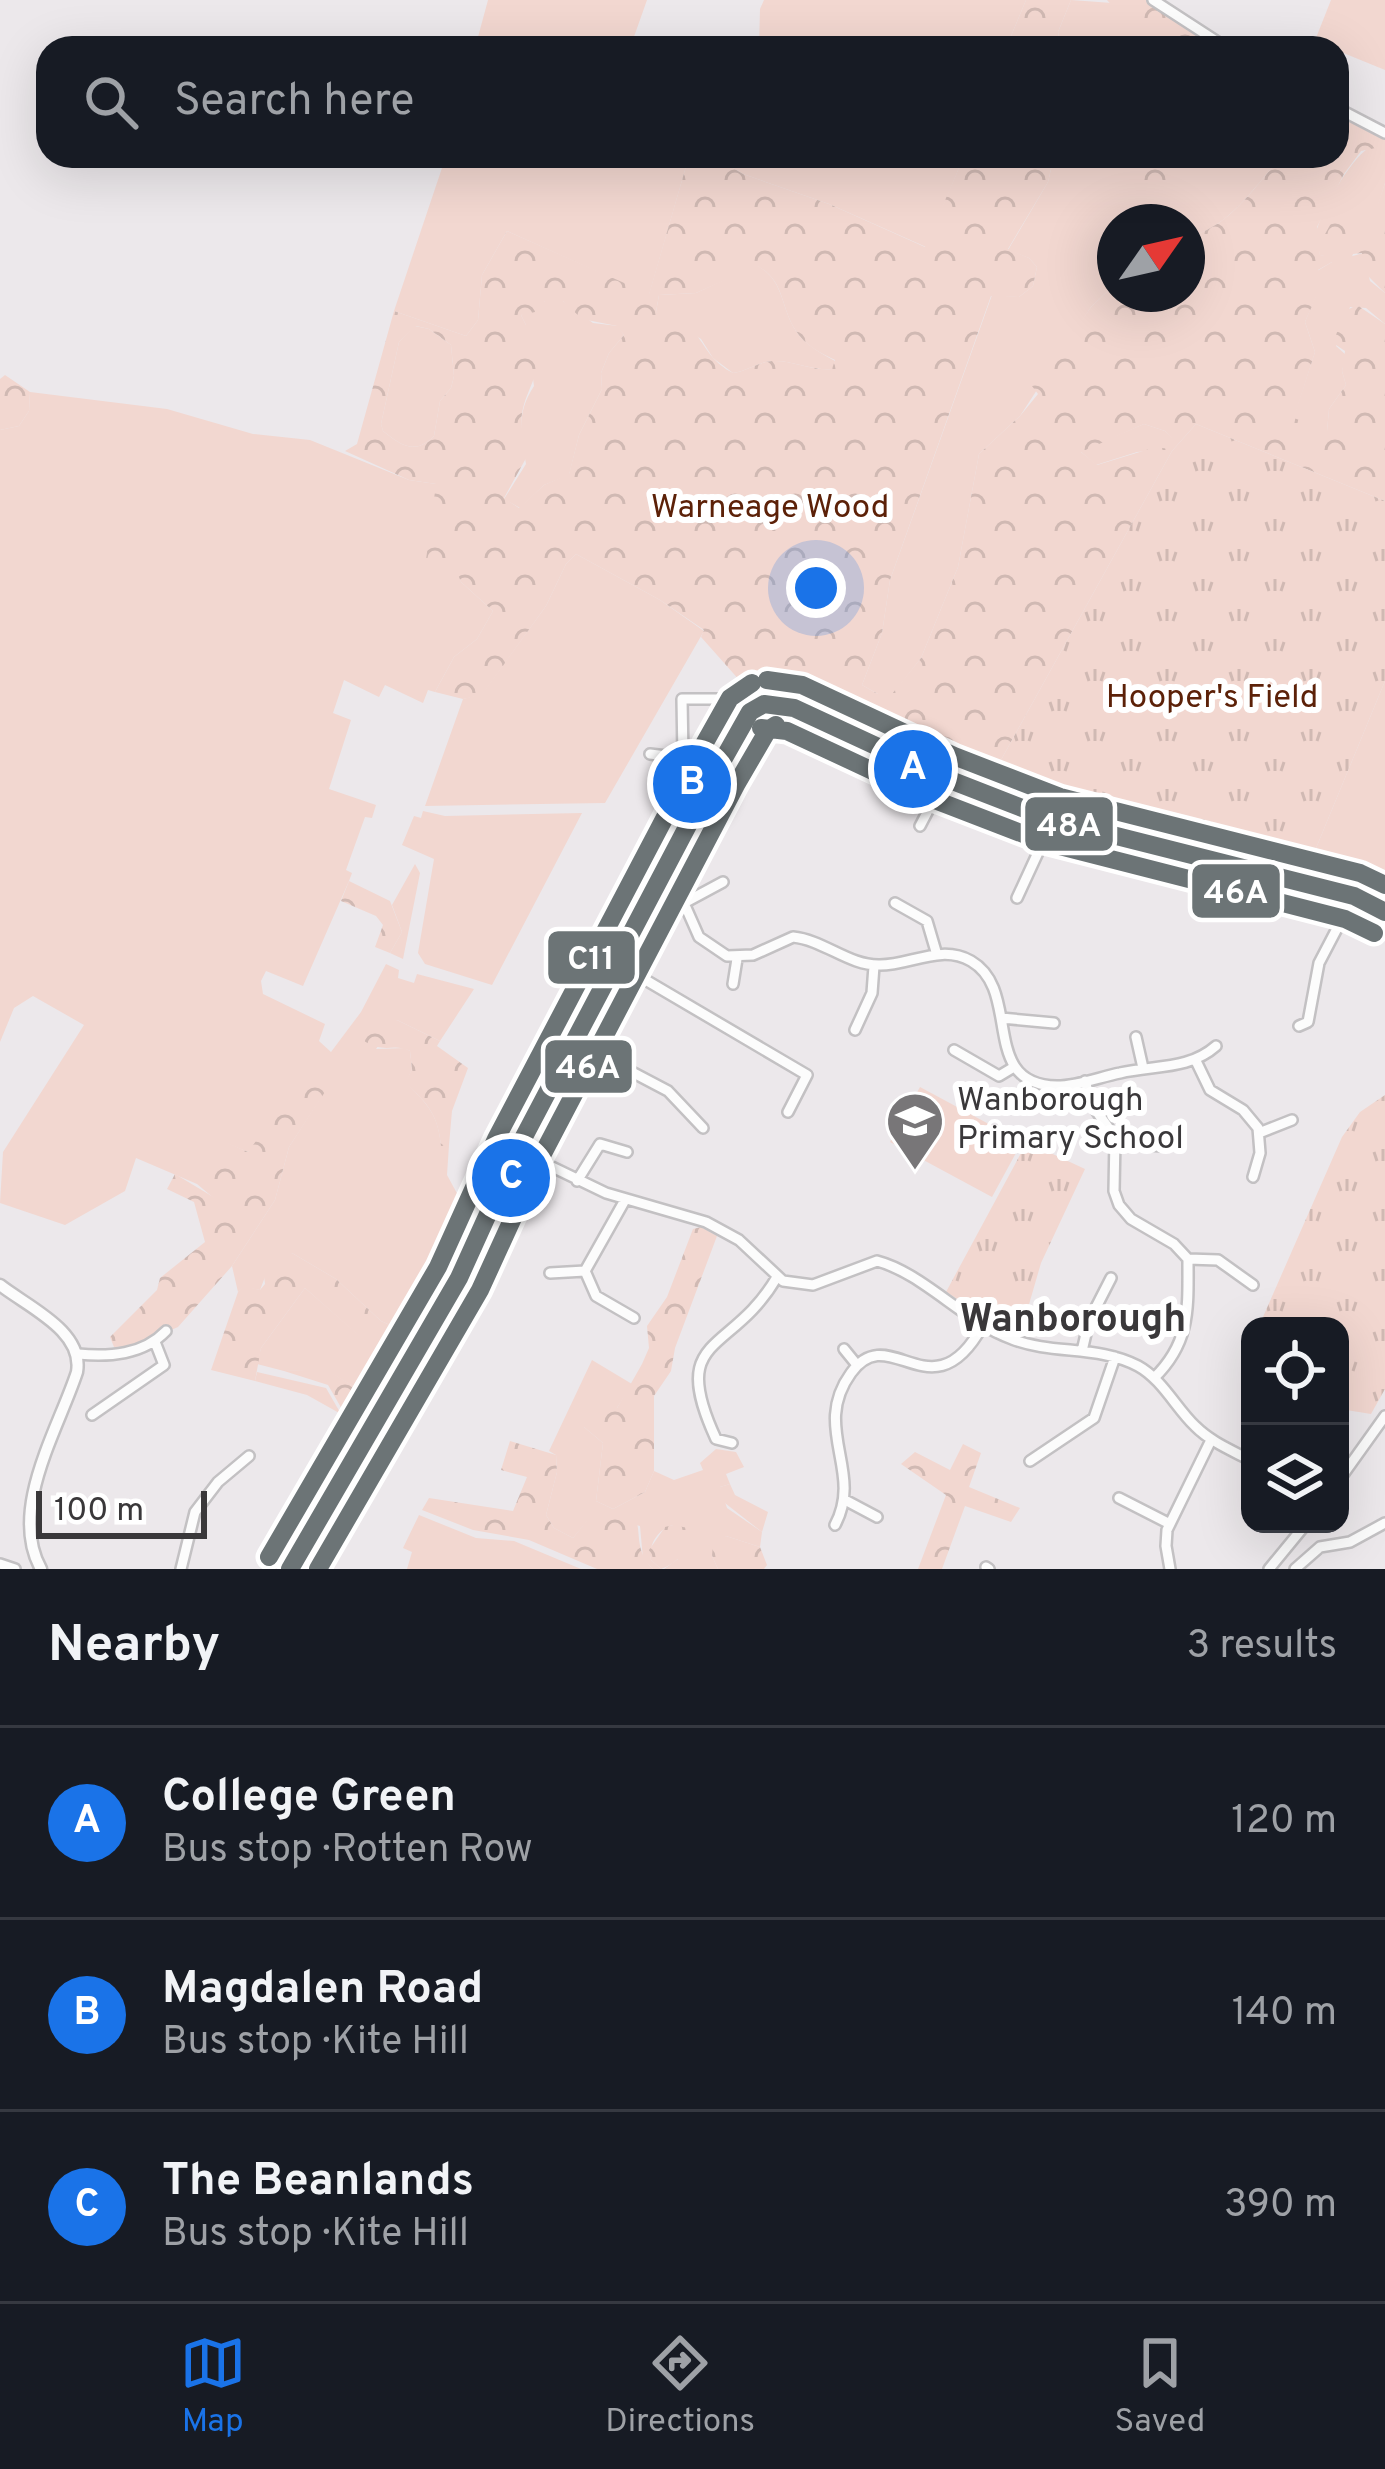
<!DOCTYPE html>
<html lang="en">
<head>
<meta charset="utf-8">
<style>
	:root { --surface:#171b24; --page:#242831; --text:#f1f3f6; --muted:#9ea1a6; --line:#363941; --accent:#1a73e8 }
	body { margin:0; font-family:Overpass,sans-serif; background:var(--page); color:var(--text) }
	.controls { position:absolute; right:36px; bottom:36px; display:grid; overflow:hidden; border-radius:24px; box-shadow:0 12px 48px #0002 }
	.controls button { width:108px; height:108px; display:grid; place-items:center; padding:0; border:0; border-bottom:3px solid var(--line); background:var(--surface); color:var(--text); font:60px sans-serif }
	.compass { position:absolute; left:1097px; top:204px; width:108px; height:108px; border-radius:50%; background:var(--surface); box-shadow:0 12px 48px #0002; rotate:56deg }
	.scale { position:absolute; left:36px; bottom:30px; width:171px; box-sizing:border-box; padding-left:12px; border:6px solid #3a383a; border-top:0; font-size:33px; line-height:42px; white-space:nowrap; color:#3a383a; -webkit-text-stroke:9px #fff; paint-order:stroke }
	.you { position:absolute; left:816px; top:588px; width:42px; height:42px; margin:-30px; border:9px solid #fff; border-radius:50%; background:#1a73e8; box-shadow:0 0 0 18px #1a73e833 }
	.badge { display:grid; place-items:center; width:78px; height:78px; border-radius:50%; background:var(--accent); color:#fff; font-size:39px; font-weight:700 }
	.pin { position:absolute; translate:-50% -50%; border:6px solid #fff; box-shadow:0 3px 12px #0006 }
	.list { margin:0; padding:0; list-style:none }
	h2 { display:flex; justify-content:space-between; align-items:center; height:156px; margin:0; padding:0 48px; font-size:51px }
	h2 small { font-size:39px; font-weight:400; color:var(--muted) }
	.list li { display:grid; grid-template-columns:78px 1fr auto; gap:36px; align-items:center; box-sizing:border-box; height:192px; padding:0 48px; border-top:3px solid var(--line) }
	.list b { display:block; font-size:45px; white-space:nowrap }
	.list p { margin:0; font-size:39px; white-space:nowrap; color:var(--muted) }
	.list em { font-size:39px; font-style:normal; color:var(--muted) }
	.icon { flex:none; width:66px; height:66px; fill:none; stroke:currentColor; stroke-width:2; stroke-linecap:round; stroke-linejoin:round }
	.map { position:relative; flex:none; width:1385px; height:1569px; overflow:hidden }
	.search { position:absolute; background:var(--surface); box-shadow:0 12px 48px #0002; left:36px; right:36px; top:36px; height:132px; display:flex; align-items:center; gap:30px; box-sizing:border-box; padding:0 42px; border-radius:36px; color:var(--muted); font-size:45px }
	.sheet { height:732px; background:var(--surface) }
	nav { display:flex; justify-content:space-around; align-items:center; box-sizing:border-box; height:168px; border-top:3px solid var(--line); background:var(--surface); font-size:33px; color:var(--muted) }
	nav a { display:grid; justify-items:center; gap:6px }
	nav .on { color:var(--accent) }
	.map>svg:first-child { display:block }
	.green { fill:#f2d7d0 }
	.forest { fill:url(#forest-crowns); fill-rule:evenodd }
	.park { fill:url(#park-tufts) }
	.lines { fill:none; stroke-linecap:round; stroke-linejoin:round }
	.minor-casing { stroke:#c3c1c3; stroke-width:14 }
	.tertiary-casing { stroke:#c3c1c3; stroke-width:15 }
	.minor { stroke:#fcfcfc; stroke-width:9 }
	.tertiary { stroke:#fcfcfc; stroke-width:10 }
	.bus-1-casing { stroke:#fff; stroke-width:27 }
	.bus-2-casing { stroke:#fff; stroke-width:27 }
	.bus-3-casing { stroke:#fff; stroke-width:27 }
	.bus-1 { stroke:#6c7476; stroke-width:18 }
	.bus-2 { stroke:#6c7476; stroke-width:18 }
	.bus-3 { stroke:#6c7476; stroke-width:18 }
	.labels { text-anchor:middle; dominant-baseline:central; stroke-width:12; stroke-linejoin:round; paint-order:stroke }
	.park-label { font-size:33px; fill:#5c2108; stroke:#fff }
	.poi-label { font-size:33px; fill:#3a383a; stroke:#fff; text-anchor:start }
	.quarter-label { font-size:39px; font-weight:bold; fill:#3a383a; stroke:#fff }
	.line-badge { stroke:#fff; stroke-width:4.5 }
	.badge-label { font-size:33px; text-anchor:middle; font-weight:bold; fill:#fff }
</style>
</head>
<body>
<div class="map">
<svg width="1385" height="1569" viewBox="0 0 1385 1569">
	<defs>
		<pattern id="forest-crowns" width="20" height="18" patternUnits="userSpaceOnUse" patternTransform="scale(3)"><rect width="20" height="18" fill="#f2d7d0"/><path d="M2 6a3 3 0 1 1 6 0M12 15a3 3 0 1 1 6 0" fill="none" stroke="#d0b9b3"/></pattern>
		<pattern id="park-tufts" width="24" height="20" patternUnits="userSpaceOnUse" patternTransform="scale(3)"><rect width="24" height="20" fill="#f2d7d0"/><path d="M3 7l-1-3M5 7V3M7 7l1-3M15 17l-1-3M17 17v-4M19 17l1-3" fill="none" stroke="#d0b9b3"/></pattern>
	</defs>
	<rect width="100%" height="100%" fill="#ece8eb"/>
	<path class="green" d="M488,0h159l-17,48h-155z
		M764,0h262l-20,48h-247l1,-39z
		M1071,0l41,3 37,45h-88l-3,-16z
		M1331,0h54v70l-44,-18 -4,7v-11h-25z
		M1373,145l12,1v37l-15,48 -4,-2 -38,28 -8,-2c-2,-10 -6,-20 -2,-29 8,-23 34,-70 55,-81z
		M446,156h243l-40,139 -142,-64 -25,44 -4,45 -12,16 -72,-25z
		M719,156h245l-38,91 -97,-43 -86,-30 -22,-13z
		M1054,156l246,3 -6,8 -17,-5c-26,29 -50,67 -90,75v-15h-72v62l-24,23 -71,109 -41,38 -21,113 -37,91 -28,36h-15l-16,-9 20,-52 8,-53 102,-285 27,2 14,-11 4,-19 -8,-9 -21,-8 40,-68z
		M1363,253l7,28 15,12v31l-19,-16 -16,-1 -14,39 10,9 -4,16 4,14 -17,24 -2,23 -34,-13 22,-67 -10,-30 16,-39 -4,-12 15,-9z
		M756,265c29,15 24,42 40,66 9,14 25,22 39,30l-2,8c-21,2 -40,-9 -61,-8 -14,1 -25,10 -39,12l-20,-15 -12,-19 -45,-27 3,-17 37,-2z
		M545,301h18l30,22 25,3 6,9 -15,18 -8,20 1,16 -23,46 -10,40 -25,10 -24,23 -16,-9 22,-35c-5,-32 -10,-50 8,-78l-8,-61 -5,-10z
		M415,326l14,3 22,16 3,31 -3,12 -11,13 -6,35c-19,19 -32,10 -51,-5l-2,-7 18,-82z
		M30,392l137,17 86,25 57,6 99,40 27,4 25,98 32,29 -16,28 -23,18 -19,35 -7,-2 -5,13 -38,-18 -6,12 -35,-17 -11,33 18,7 -22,69 47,16 -4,13 -7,-1 -19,53 6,3 -3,8 -46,105 -37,-15 -5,10 2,13 62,30 -6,17 12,11 30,-40 25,-48 13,6 -1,8 16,5 3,-9 57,15 -34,52 -43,-21 -21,29 29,-1 5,3 2,18 -6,14c22,21 32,32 35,62h8l-2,30 12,22 -20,36 -34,90 -13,3 -11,-5 -45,-42 -44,-26 -27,24 -5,13 -16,-3 -6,5 -6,-26 43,-66 14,-53 46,-72 -87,77 -29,-12 -3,60 -19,-16 -61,-26 -11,33 -60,34 -65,-22 3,-51 81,-127 -51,-29 -19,12 -14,34v-612l19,-4 10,-15z
		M1144,424l21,7 11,11 -6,7 -33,3 -41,13 -16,-14z
		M576,554l84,46 44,31 -99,172 -180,3 38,-107 19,-5 64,-88 20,-42z
		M1385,681v218l-78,-29z
		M423,811l22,5 137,-3 -90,172 -67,-21 -7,-11 16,-94 -32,-14 12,-29 7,2z
		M415,864l5,9 -17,86 -13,-6 12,-21 -10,-27z
		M920,1087l102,55 -30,55 -102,-55z
		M305,1288l72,63 -22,36 -30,-17 -41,1 -27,-7 4,-16z
		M592,1360l40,24 -15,24 -33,19 19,16 -7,58 17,8 32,-17 9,-21 20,9 29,-10 -3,-7 16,-14 20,3 8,15 -18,7 4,10 -10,3 7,21 35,24 -2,15 -34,-11 -14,20 6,13h-54l14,-10 -5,-34c-15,4 -25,20 -22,35l10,9h-8l-10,-10 -3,-33 -47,-12 -20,24 -19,-10 -8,-13 11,-43 -1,-17 -7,-4z
		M257,1372l69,16 15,26 -34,-19 -52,-14z
		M419,1515l57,23 38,3 67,28h-174l5,-17 -9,-4z"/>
	<path class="forest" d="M1026,0h45l-13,32 3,16h-55z
		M1107,0h39l72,48h-69z
		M1337,113l48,23v10l-24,5 -17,23 -27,53 3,28 7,1 -3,-20 16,-29 13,4 16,19 16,-47v110l-22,-22 -1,-18 -9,1 -4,10 -12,2 -5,-4 -14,8 4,13 -17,39 10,30 -21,66 33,13 2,-22 17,-24 -4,-14 3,-20 -12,-8 12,-32 12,-6 28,19v177l-189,-77 -24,27 -186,336 -172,-72 -52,-32 -5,17 -56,-63 3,-7 -44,-30 -84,-46 -10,10 -20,42 -64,89 -19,4 -28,-7 19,-35 23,-18 16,-28 -32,-29 -6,-15 -29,-7 10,-76 -27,-4 -64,-29 12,-7 37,-133 72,25 12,-16 4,-45 25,-44 142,63 40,-138h30l2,5 22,13 86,30 96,43 39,-91h90l-6,26 -40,67 21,9 8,9 -4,19 -14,11 -28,-1 -101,284 -8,53 -20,52 16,9h14l29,-36 37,-91 21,-113 41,-38 18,-22 -6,-8 10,-38 12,-7 12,2 25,-36 24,-23v10h72v-57c41,-9 64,-46 90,-75l17,5 5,-8 -3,-3h41zM757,266c28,14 23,41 39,65 9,14 24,22 39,29l-3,9c-20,2 -39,-9 -60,-8 -14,1 -25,10 -39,12 -38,-20 -26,-51 -77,-61l3,-17 37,-2zM545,301h18l19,18 35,7 7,9 -15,18 -8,20 1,16 -23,46 -10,39 -25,11 -25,23 -15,-10 26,-47c-28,-51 24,-70 5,-122l-9,-4 -5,-10 14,-3zM416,326l13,3 22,16 3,31 -3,12 -11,13 -6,35c-19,19 -32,10 -51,-5l-2,-7 18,-82zM1144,424l21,7 10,11 -6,7 -13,-2 -59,18 -16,-13z
		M1132,156h78l-49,30 -20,-5 -7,-11z
		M5,375l25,17 -1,19 -10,15 -19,4v-51z
		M349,881l41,20 12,31 -12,21 -15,-6 8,-22 -7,-9 -35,-15z
		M397,1020l43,21 -3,5 31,22 -16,43 -3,34 -8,1c-3,-31 -13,-43 -36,-63l7,-14 -2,-18c-18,-9 -26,5 -50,-13z
		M311,1065l25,10 -47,72 -14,53 -43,66 -54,61 -43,19 -21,1 -4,-10 47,-47 3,-12 45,-36 -11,-40 -27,-13 8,-15 40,24 -10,-30 14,-29 29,13z
		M459,1197l16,31c-36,88 -89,169 -137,251l-9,-5 19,-34 -3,-4 5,-13 -22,-38 -44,-14 41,-2 30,18 22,-35 -72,-64 -44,60 -6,33 -44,-11 27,-78 6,-6 16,4 5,-6 -2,-16 12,-10 17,-5 44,26 45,42 11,5 12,-3 35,-90z
		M701,1227l16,9 -42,112 -4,23 -17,25v75l-9,21 -32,17 -17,-8 7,-58 -19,-16 -2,-7 9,-12h26l25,-44 7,-16 -2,-22 20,-29 26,-68z
		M510,1441l46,14 1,17 -11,43 8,13 19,10 19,-24c72,-12 29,24 61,55h-56l-68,-29 -56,-10 -51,-20 7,-12 84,13 14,-34 -26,-7z
		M963,1444l18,9 -12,34 51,21 -9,14 -46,-16 -23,63h-24l28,-74 -45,-31 14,-12 35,18z
		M730,1484l5,11 33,17 -6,20 -41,-32 -1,-13z
		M673,1525l15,3 5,7c-4,15 -17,29 -32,34l-10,-9 -2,-10 16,-23z
		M726,1536l34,11 7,18 -3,4h-46l-6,-13 1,-12z"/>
	<path class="park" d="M1196,424l189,77v180l-78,189 -20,7 -234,-57 -67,-33 186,-336z
		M1385,1095v294l-14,25 -31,-5v-83h-81l83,-189 18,-25z
		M1027,1142l58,27 -44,94 -20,69 -36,-16 -39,-24z"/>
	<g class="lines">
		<defs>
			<path id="minor" d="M1153,0l74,48
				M1337,108l48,25
				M650,754l33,4
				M715,774l-32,-16 -1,-59h53
				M920,826l25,-48
				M656,887l28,16 15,34 28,19 26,-1 40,-18c31,3 56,29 87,28 31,0 61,-21 91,-4 52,30 7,124 86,125 21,0 43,-9 63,-13 34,-8 69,-3 96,-27
				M1017,898l36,-78
				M684,903l39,-21
				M895,903l32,18 10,34
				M615,962l192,113 -19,37
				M733,984l4,-25
				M1001,1018l53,5
				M1299,1026l9,-4 11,-59 35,-67
				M855,1030l17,-37 2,-27
				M1136,1037l7,31
				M573,1041l95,50 35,37
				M954,1050l45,26 15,-9
				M1196,1061l14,29 33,20 15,18 2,25 -7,24
				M1085,1081l7,24 23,32 -1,54 5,14 12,14 43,25 14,15 30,1 35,25
				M1259,1133l33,-13
				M1116,1143l47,3
				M517,1150l89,43 100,29 33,18 44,41 30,4 64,-24c46,12 87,61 135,78 41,16 86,6 126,27 24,13 38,42 57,60 16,16 36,24 55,34
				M577,1181l23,-37 27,8
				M625,1200l-40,71 11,25 38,22
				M550,1273l35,-2
				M844,1349l13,16
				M1082,1351l7,-30 22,-43
				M78,1354c31,3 65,1 88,-23
				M1154,1378c37,-36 34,-70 34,-119
				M92,1415l72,-50 -9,-23
				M732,1443l-16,-4c-49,-106 15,-83 61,-162
				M1030,1461l64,-43 21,-61
				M1340,1479l45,-63
				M1119,1498l51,26
				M845,1500l32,17
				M835,1525c29,-54 -24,-97 16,-152 39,-55 81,45 132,-48
				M0,1564l15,5
				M986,1567l3,2
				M181,1569l14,-57 23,-30 31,-26
				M290,1569l169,-291 33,-79 38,-76 185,-349 40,-67 17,-3 22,4 151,70 108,42 301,76 31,16
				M1170,1569l-4,-23 1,-16 44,-90
				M1269,1569l37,-45
				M1295,1569l25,-22 30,-5 35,-19"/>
			<path id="tertiary" d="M0,1285c28,22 84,46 77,87 -19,58 -69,138 -36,197"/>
		</defs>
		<use href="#minor" class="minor-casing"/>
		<use href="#tertiary" class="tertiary-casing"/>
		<use href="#minor" class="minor"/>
		<use href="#tertiary" class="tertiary"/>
		<defs>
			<path id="bus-1" d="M764,704l30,4 151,70 108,42 301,76 31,16
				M290,1569l169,-291 58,-128 198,-376 35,-62 14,-8"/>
			<path id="bus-2" d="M761,728l26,3 148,69 109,42 301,77 29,14
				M318,1569l162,-279 59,-129 197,-376 32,-55 8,-5"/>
			<path id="bus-3" d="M767,680l35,5 152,71 106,41 300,76 25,12
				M269,1557l169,-290 58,-128 198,-377 36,-64 22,-15"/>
		</defs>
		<use href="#bus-1" class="bus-1-casing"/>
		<use href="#bus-2" class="bus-2-casing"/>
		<use href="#bus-3" class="bus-3-casing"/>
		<use href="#bus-1" class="bus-1"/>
		<use href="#bus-2" class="bus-2"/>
		<use href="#bus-3" class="bus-3"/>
	</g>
	<defs>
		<symbol id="school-pin" viewBox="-11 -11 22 30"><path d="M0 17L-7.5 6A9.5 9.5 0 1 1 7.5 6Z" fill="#787678" stroke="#fff"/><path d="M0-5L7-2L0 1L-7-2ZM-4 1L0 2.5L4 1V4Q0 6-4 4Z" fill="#fff"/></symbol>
	</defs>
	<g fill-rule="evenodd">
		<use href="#school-pin" x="882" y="1088" width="66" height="90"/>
	</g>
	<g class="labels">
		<g class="park-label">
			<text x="770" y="509">Warneage Wood</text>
			<text x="1212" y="699">Hooper's Field</text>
		</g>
		<g class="poi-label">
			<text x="957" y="1102">Wanborough<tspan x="957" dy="38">Primary School</tspan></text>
		</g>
		<g class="quarter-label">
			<text x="1073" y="1321">Wanborough</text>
		</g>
	</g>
	<g class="line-badge">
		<rect x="1023" y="795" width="92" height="58" rx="12" fill="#6c7476"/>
		<rect x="1190" y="862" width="92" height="58" rx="12" fill="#6c7476"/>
		<rect x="546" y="929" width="91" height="57" rx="12" fill="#6c7476"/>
		<rect x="543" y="1038" width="91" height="57" rx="12" fill="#6c7476"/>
	</g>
	<g class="badge-label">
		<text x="1069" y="836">48A</text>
		<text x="1236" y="903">46A</text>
		<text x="591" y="969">C11</text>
		<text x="588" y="1078">46A</text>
	</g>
</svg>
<div class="controls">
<button><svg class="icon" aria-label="locate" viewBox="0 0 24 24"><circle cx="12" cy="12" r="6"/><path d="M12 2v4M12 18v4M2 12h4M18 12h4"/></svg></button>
<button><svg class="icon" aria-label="layers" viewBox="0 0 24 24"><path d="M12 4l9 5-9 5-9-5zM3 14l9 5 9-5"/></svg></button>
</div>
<svg class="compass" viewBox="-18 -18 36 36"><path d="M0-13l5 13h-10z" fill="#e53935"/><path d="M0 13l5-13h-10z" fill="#9ea1a6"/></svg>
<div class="scale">100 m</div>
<div class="you"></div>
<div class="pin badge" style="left:913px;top:769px">A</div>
<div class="pin badge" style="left:692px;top:784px">B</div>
<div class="pin badge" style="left:511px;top:1178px">C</div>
<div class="search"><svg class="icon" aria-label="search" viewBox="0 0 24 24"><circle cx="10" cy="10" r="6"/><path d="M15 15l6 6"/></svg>Search here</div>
</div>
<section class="sheet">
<h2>Nearby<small>3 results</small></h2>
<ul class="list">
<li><span class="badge">A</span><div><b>College Green</b><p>Bus stop · Rotten Row</p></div><em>120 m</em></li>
<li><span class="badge">B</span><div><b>Magdalen Road</b><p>Bus stop · Kite Hill</p></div><em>140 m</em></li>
<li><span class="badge">C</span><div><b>The Beanlands</b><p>Bus stop · Kite Hill</p></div><em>390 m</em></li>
</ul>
</section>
<nav>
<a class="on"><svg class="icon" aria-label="map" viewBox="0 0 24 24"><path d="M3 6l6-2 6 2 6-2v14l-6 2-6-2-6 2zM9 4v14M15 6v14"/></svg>Map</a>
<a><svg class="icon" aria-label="directions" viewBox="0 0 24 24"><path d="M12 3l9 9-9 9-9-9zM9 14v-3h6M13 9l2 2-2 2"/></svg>Directions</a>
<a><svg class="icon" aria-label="saved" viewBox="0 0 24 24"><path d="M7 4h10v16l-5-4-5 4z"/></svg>Saved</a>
</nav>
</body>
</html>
